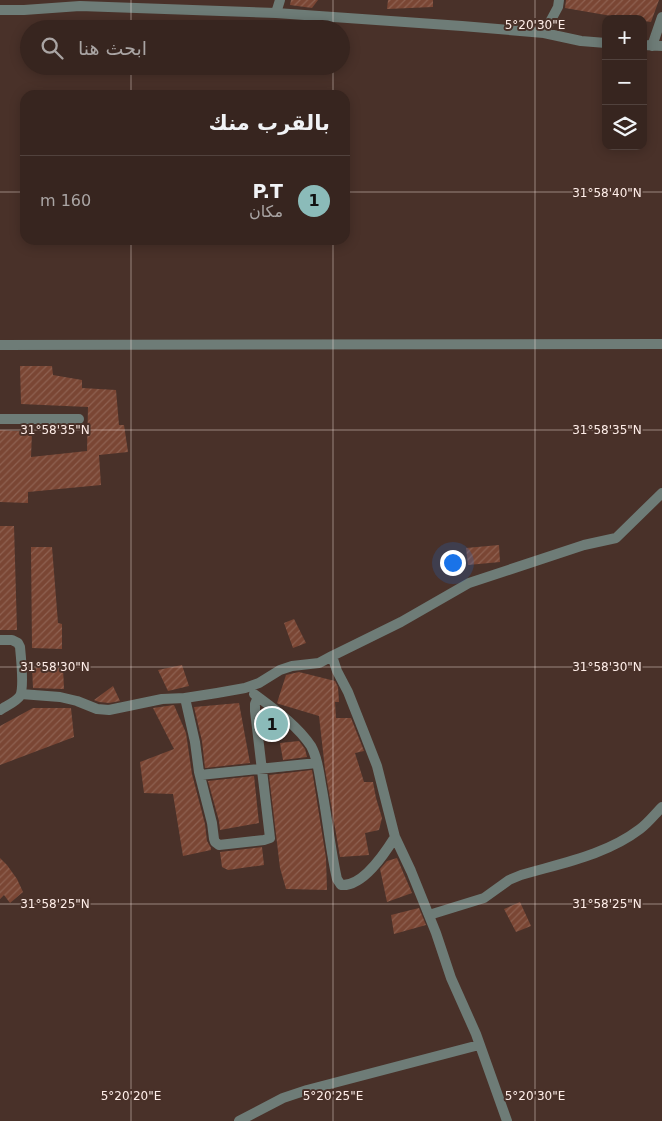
<!DOCTYPE html>
<html lang="ar">
<head>
<meta charset="utf-8">
<style>
	:root { --surface:#37251f; --page:#3e2d28; --text:#f1f3f6; --muted:#aaa5a4; --line:#51423d; --accent:#8bbbb9 }
	body { margin:0; font-family:"DejaVu Sans",Vazirmatn,sans-serif; background:var(--page); color:var(--text); direction:rtl }
	.controls { position:absolute; right:15px; top:15px; display:grid; overflow:hidden; border-radius:10px; box-shadow:0 2px 12px #0003 }
	.controls button { width:45px; height:45px; display:grid; place-items:center; padding:0; border:0; border-bottom:1px solid var(--line); background:var(--surface); color:var(--text); font:25px sans-serif }
	.you { position:absolute; left:452px; top:562px; width:18px; height:18px; margin:-12px; border:4px solid #fff; border-radius:50%; background:#1a73e8; box-shadow:0 0 0 8px #1a73e833 }
	.badge { display:grid; place-items:center; width:32px; height:32px; border-radius:50%; background:var(--accent); color:#111; font-size:16px; font-weight:700 }
	.pin { position:absolute; translate:-50% -50%; border:2px solid #fff; box-shadow:0 1px 5px #0006 }
	.list { margin:0; padding:0; list-style:none }
	h2 { display:flex; justify-content:space-between; align-items:center; height:65px; margin:0; padding:0 20px; font-size:21px }
	h2 small { font-size:16px; font-weight:400; color:var(--muted) }
	.list li { display:grid; grid-template-columns:32px 1fr auto; gap:15px; align-items:center; box-sizing:border-box; height:90px; padding:0 20px; border-top:1px solid var(--line) }
	.list b { display:block; font-size:19px; white-space:nowrap }
	.list p { margin:0; font-size:16px; white-space:nowrap; color:var(--muted) }
	.list em { font-size:16px; font-style:normal; color:var(--muted) }
	.icon { flex:none; width:28px; height:28px; fill:none; stroke:currentColor; stroke-width:2; stroke-linecap:round; stroke-linejoin:round }
	.map { position:relative; flex:none; width:662px; height:1121px; overflow:hidden; direction:ltr }
	.search { position:absolute; background:var(--surface); box-shadow:0 2px 12px #0003; left:20px; top:20px; width:330px; height:55px; display:flex; align-items:center; gap:12px; box-sizing:border-box; padding:0 18px; border-radius:28px; color:var(--muted); font-size:19px }
	.panel { position:absolute; background:var(--surface); box-shadow:0 2px 12px #0003; left:20px; top:90px; width:330px; height:155px; border-radius:15px; direction:rtl }
	.map>svg:first-child { display:block }
	.building { fill:url(#building-hatch) }
	.lines { fill:none; stroke-linecap:round; stroke-linejoin:round }
	.minor { stroke:#6e7c77; stroke-width:10 }
	.ticks { fill:none; stroke:#ffeee9; stroke-width:1; stroke-opacity:0.45 }
	.ticks-label { font-size:12px; text-anchor:middle; fill:#ffeee9; stroke:#493129; stroke-width:4; stroke-linejoin:round; paint-order:stroke }
</style>
</head>
<body>
<div class="map">
<svg width="662" height="1121" viewBox="0 0 662 1121">
	<defs>
		<pattern id="building-hatch" width="6" height="6" patternUnits="userSpaceOnUse" patternTransform="scale(1.25)"><rect width="6" height="6" fill="#7a4634"/><path d="M-1 1l2-2M0 6l6-6M5 7l2-2" fill="none" stroke="#8e6151"/></pattern>
	</defs>
	<rect width="100%" height="100%" fill="#493129"/>
	<path class="building" d="M291,0h27l-6,8 -22,-3z
		M388,0h45v7l-46,2z
		M566,0h93l-8,22 -8,-1v-2h-14l-64,-11z
		M20,366h32l1,9 29,5v8l34,2 3,35h5l4,27 -29,3 2,30 -73,7v11l-28,-1v-72l32,2 -1,25 56,-6 1,-44 -67,-3z
		M0,526h14l3,104h-17z
		M499,545l1,17 -32,3 -2,-17z
		M31,547h21l6,76 4,1v25l-30,-1z
		M294,619l12,24 -13,5 -9,-25z
		M182,665l7,21 -21,5 -10,-21z
		M32,668h31l1,21 -31,-1z
		M299,672l36,9 3,6 1,15h-4l1,16h15l13,33 -9,2 9,29h9l3,16 6,20 -3,12 -14,3 4,22 -29,2 -15,-88 -6,-53 -40,-12 -2,-1 9,-28z
		M113,686l7,15 -11,2 -10,-1 -5,-2z
		M239,703l11,60 -45,5 -3,-27 -8,-34z
		M174,705l12,28 6,41 13,50 2,17 4,7v2l-28,6 -10,-62 -29,-1 -4,-31 34,-13 -21,-41z
		M33,708h38l3,29 -74,28v-39z
		M299,741l6,8 2,8 -24,3 -3,-17z
		M312,770l14,88 1,32 -41,-1 -6,-21 -11,-93z
		M254,776l5,47 -39,7 -1,-9 -11,-40z
		M262,847l2,18 -36,5 -6,-3 -2,-15z
		M0,858l7,7 10,14 6,13 -13,11 -6,-8 -4,4z
		M397,858l15,35 -25,9 -7,-33 7,-8z
		M520,902l11,24 -15,6 -12,-23z
		M419,908l7,17 -32,9 -3,-19z"/>
	<g class="lines">
		<path class="minor" d="M0,10h24l56,-4 196,7 186,13 82,7 37,8 25,2
			M276,13l4,-13
			M544,33l14,-26 1,-7
			M643,45l19,1
			M652,46l10,-29
			M0,345l662,-1
			M0,419h79
			M0,640h12l6,3 2,4c1,10 4,42 0,49 -4,6 -14,10 -20,14
			M332,656l69,-34 68,-39 115,-38 32,-7 46,-45
			M21,694l39,3 17,4 20,8 12,1 53,-11 23,-1 32,-5 28,-5 14,-5 21,-13 12,-4 27,-3 13,-7 5,15 11,21 15,38 14,36 18,71 16,34 25,62 15,45 25,56 31,87
			M254,694c20,15 43,31 57,52 6,11 8,25 10,38 6,31 9,64 16,95l4,6c22,2 44,-32 54,-48
			M185,698l10,44 4,30 13,51 2,16 1,3 4,3 45,-5 6,-2 -15,-127v-7l3,-7
			M200,775l117,-12
			M429,915l55,-17 25,-18 12,-5c41,-12 85,-20 119,-46 8,-6 15,-15 22,-22
			M239,1121l44,-23 24,-8 172,-45"/>
	</g>
	<path class="ticks" d="M131,0v29M333,0v29M535,0v1121M131,66v29M333,66v29M0,192h25M345,192h317M131,240v881M333,240v881M0,430h662M0,667h662M0,904h662"/>
	<g class="ticks-label">
		<text x="535" y="29">5°20'30"E</text>
		<text x="607" y="197">31°58'40"N</text>
		<text x="55" y="434">31°58'35"N</text>
		<text x="607" y="434">31°58'35"N</text>
		<text x="55" y="671">31°58'30"N</text>
		<text x="607" y="671">31°58'30"N</text>
		<text x="55" y="908">31°58'25"N</text>
		<text x="607" y="908">31°58'25"N</text>
		<text x="131" y="1100">5°20'20"E</text>
		<text x="333" y="1100">5°20'25"E</text>
		<text x="535" y="1100">5°20'30"E</text>
	</g>
</svg>
<div class="controls">
<button>+</button>
<button>−</button>
<button><svg class="icon" aria-label="layers" viewBox="0 0 24 24"><path d="M12 4l9 5-9 5-9-5zM3 14l9 5 9-5"/></svg></button>
</div>
<div class="you"></div>
<div class="pin badge" style="left:272px;top:724px">1</div>
<div class="search"><svg class="icon" aria-label="search" viewBox="0 0 24 24"><circle cx="10" cy="10" r="6"/><path d="M15 15l6 6"/></svg>ابحث هنا</div>
<section class="panel">
<h2>بالقرب منك<small></small></h2>
<ul class="list">
<li><span class="badge">1</span><div><b>P.T</b><p>مكان</p></div><em>160 m</em></li>
</ul>
</section>
</div>
</body>
</html>
